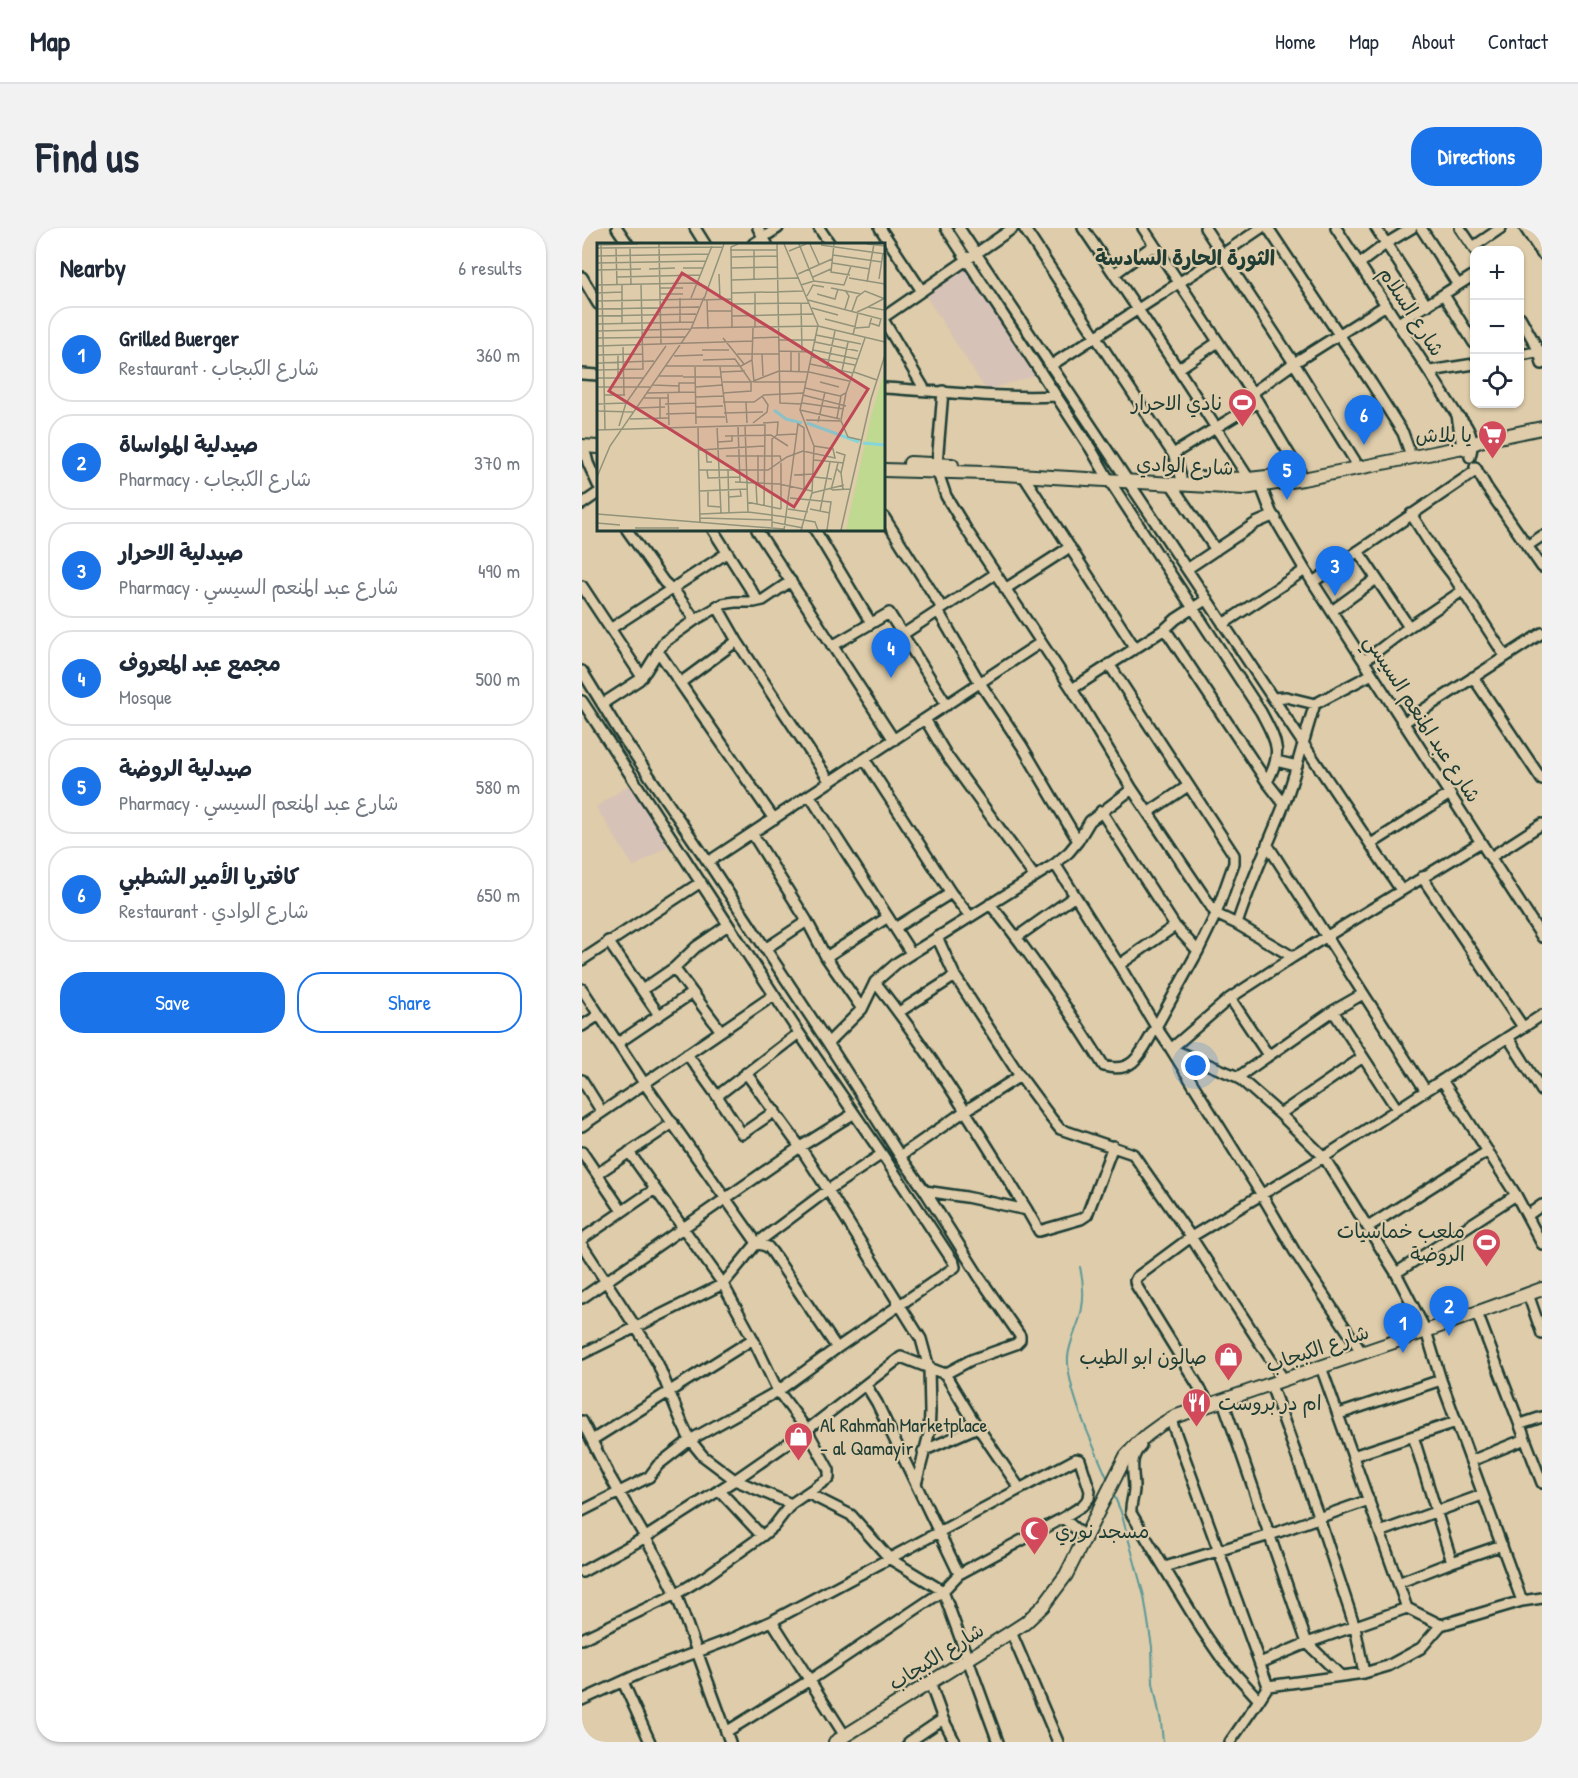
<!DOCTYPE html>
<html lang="en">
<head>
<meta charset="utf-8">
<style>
	:root { --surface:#fff; --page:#f2f2f3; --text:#1f2937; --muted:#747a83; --line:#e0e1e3; --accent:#1a73e8 }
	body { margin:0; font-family:"Patrick Hand","Playpen Sans Arabic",sans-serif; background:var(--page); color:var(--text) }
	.controls { position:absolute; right:18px; top:18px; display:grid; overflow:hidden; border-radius:12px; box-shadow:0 2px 4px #0004 }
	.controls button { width:54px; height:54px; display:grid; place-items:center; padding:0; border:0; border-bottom:2px solid var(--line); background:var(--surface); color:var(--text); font:30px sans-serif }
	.you { position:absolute; left:614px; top:838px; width:21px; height:21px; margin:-15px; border:4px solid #fff; border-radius:50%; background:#1a73e8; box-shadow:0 0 0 9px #1a73e833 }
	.badge { display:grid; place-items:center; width:39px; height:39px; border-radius:50%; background:var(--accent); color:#fff; font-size:20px; font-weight:700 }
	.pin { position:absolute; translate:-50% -50px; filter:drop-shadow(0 2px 3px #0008) }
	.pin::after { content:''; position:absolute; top:32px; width:21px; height:18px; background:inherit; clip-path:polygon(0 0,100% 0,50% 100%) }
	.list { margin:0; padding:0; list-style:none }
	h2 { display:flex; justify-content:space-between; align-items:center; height:78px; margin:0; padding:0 24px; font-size:26px }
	h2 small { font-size:20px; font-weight:400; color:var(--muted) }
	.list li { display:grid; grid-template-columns:39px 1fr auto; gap:18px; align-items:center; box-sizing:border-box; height:96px; margin:0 12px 12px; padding:0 12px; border:2px solid var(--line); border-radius:24px }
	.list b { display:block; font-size:22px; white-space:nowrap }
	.list p { margin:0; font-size:20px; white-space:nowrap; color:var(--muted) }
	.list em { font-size:20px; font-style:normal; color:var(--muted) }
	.actions { display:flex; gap:12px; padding:18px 24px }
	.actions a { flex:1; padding:14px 0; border:2px solid var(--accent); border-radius:24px; text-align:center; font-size:21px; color:var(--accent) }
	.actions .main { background:var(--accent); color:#fff }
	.icon { flex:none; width:33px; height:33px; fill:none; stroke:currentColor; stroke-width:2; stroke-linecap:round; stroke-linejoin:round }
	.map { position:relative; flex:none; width:960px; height:1514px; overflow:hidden; border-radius:24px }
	header { display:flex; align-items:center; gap:36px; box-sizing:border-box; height:84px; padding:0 30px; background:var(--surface); border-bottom:2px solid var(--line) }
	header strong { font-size:28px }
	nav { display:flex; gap:33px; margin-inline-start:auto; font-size:21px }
	.intro { display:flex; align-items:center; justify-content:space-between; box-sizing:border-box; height:144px; padding:0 36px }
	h1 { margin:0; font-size:42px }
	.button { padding:15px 27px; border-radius:24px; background:var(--accent); color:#fff; font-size:21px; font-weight:700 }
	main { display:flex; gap:36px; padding:0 36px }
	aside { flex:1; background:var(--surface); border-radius:24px; box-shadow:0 2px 4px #0004 }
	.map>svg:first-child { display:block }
	.built { fill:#d7c2b7 }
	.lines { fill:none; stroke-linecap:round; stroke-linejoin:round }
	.stream { stroke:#5c9998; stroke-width:2 }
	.minor-casing { stroke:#1f3d34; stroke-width:14 }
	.major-casing { stroke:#1f3d34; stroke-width:16 }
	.minor { stroke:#deccaa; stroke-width:9 }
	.major { stroke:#deccaa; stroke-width:12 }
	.labels { text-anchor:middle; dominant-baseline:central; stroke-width:4.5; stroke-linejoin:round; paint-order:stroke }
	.street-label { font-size:20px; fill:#1f3d34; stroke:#deccaa }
	.poi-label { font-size:20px; fill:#1f3d34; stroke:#deccaa; text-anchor:end }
	.neighbourhood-label { font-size:21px; font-weight:bold; fill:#1f3d34; stroke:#deccaa }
	.inset-river { fill:none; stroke:#84d6db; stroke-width:3 }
	.inset-road { fill:none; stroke:#92937b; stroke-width:1.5 }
	.view { fill:#bf4857; fill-opacity:0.15; stroke:#bf4857; stroke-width:3 }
	.inset-edge { fill:none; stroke:#1f3d34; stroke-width:3 }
</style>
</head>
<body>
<header>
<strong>Map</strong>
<nav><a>Home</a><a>Map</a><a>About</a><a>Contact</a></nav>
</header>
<div class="intro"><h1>Find us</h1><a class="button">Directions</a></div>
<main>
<aside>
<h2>Nearby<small>6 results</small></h2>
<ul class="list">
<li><span class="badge">1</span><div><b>Grilled Buerger</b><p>Restaurant · شارع الكبجاب</p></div><em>360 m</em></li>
<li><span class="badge">2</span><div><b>صيدلية المواساة</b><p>Pharmacy · شارع الكبجاب</p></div><em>370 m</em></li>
<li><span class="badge">3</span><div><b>صيدلية الاحرار</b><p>Pharmacy · شارع عبد المنعم السيسي</p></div><em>490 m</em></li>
<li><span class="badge">4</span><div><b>مجمع عبد المعروف</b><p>Mosque</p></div><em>500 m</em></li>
<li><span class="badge">5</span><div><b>صيدلية الروضة</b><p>Pharmacy · شارع عبد المنعم السيسي</p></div><em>580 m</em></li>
<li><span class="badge">6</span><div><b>كافتريا الأمير الشطبي</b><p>Restaurant · شارع الوادي</p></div><em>650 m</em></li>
</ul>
<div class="actions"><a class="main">Save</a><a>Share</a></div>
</aside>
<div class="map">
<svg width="960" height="1514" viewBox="0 0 960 1514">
	<rect width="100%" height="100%" fill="#deccaa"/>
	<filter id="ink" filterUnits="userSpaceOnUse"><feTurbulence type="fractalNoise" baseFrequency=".0167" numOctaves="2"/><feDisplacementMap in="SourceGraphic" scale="12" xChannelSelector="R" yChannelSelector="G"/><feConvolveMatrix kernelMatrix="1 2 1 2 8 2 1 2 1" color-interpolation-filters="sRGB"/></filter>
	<g filter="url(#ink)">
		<path class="built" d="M393,30l76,113 -65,19 -62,-97z
			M47,557l40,60 -35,22 -38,-60z"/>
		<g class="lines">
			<path class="stream" d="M498,1039c5,21 5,39 -3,59 -4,11 -8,20 -9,31 -2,32 27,92 40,123
				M531,1265l8,19 23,84 8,51 1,36 8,39 2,20"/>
			<defs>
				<path id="minor" d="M35,0l11,16
					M113,0l10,16
					M176,0l9,16
					M237,0l11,16
					M298,0l42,63
					M364,0l145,221 18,31 152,232c15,29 23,39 6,70
					M377,0l442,662
					M442,0l149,226 5,11 3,12
					M501,0l95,141 71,110
					M561,0l115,174 42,70
					M623,0l89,135 61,98
					M686,0l104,156 31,49 6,17
					M754,0l121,187c13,12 18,26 13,42
					M794,0l51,78
					M839,0l37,57
					M878,0l15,22
					M943,0l17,26
					M171,16l25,-16
					M891,19l28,-19
					M777,36l28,-21 25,-15
					M532,46l40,-29
					M0,49l16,27
					M862,67l30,48
					M302,89l129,-89
					M938,89l19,34 3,13
					M302,93l41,69
					M816,95l76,-48
					M938,127l22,-4
					M468,138l158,-102 53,-36
					M596,141l40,-27
					M848,143l44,-7
					M0,146l16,1
					M302,160c57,3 114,11 172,8
					M670,165l42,-30 92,-58
					M875,187l4,25 4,10
					M591,226l85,-52
					M4,227l2,8 10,22
					M355,236l6,-73
					M893,239l12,21 55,79
					M356,245l8,23 20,33 106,160 60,100 84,125 21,10 56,33 188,-115
					M441,247l112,173
					M589,256l45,66
					M679,258l10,26 34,58 237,367
					M0,276l16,-11
					M829,286l24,38 17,22 53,82
					M302,289l58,91
					M45,302l37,52 12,11 19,27
					M131,302l45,71
					M175,302l137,210
					M233,302l56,93
					M945,318l15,-10
					M776,323l51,76
					M605,341l69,-46 14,-6 6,1
					M731,354l164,-112
					M0,358l60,91
					M423,361l65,-42
					M135,378l20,35 93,141
					M356,383l42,72 42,63 56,95
					M750,383l44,-32
					M641,396l82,-54
					M28,401l117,-76
					M583,401l102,153 17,22
					M320,407l93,-61
					M250,418l57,-33 58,92
					M76,423l116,168
					M782,433l45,-34 53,-36
					M527,436l125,191v8l-18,51 -18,37 -42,76
					M0,443l38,62 88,129 120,181 72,113 25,35 55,87 40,58v4l-4,4 -45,16 -26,14
					M891,449l69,103
					M98,455l57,-42
					M490,461l93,-60 11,-10 31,-20
					M691,470l13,-1 29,7 57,-30
					M0,473l217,332 83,121 72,109 1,4 -118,81 -59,43 -88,49 -32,25 -9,12 -67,34
					M20,476l37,-24 7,-9 18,-29 31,-22 28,-16 12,-2h19l9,-2 28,-19
					M343,491l22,37 87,120
					M821,495l139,-90
					M283,532l86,133 19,23
					M694,533l21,5
					M228,568l101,157
					M519,583l74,115 23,25
					M567,584l39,-26
					M170,605l55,88 19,36 36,52
					M685,616l159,247
					M789,616l79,-50
					M909,629l51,-33
					M126,634l332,-219
					M473,636l64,101 37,62
					M840,649l101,150
					M408,676c42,51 79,106 114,162 31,9 38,-16 52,-39l15,22 67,28 42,37 44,43 72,116 30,58 15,49 81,221
					M655,696c13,-41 32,-81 48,-122 12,-32 19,-65 30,-98
					M313,700l56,-35
					M355,709l18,39 65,100 31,42 9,11 73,25 58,83 93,143
					M435,709l58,-41
					M26,713l51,74
					M183,721l42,-28
					M244,729l62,-40
					M711,729l-63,41 -59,51 91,146 33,57 67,101
					M0,732l119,-78
					M537,737l56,-39
					M92,740l47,63
					M293,754c57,72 104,151 152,228
					M0,761l62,94 113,160 11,4 4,5 65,96
					M60,762l32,-22 22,-21 32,-22
					M648,770l38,57
					M751,783l64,98
					M317,784l56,-36
					M0,798l17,-11
					M926,809l34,54
					M36,815l74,-50
					M246,815l34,-34 13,-27 23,-20 157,-98 14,-12 9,-11 12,-20 42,-32
					M105,826l30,42 25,38 33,-23
					M164,845l54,74 28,43 93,149 8,29 1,44 -1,22 -13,50
					M656,849l95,-66 30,-17
					M0,852l20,32
					M860,852l74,115 26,49
					M135,868l82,-63
					M698,886l83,-57
					M0,898l192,-131
					M0,924l40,59
					M47,924l94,132 30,55 25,52 29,39 22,40v8l-22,15
					M318,928l65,-45 55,-35
					M15,946l76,-51
					M343,963l41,6 61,13 12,21 42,-12 6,-4 26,-69
					M946,987l14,-10
					M786,999l120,-76
					M0,1011l73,-50
					M0,1017l66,101 10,18 24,59 8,17 13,16 32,24 56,24 16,-11 44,22 39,44 53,32 55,151
					M814,1045l120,-78
					M946,1066l14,40
					M0,1070l218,-151 53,-33
					M895,1085l65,170
					M0,1126l141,-70 34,-41 71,-53 54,-36
					M739,1139l86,241 34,17 81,-24 20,-3
					M284,1157l11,18 82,171
					M689,1157l48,133 36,109 9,46
					M641,1173l84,242 34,33
					M628,1177l-74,-120 -1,-4 2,-4 54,-40 133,-80 218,-142
					M757,1186l102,-34
					M592,1189l-2,6 96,263
					M0,1193l27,54 54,93 13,26 54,148
					M939,1196l21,-7
					M831,1208l39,126
					M10,1212l161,-101
					M559,1218c-13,13 -7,26 -7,42 0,9 -4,16 -3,25l71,117 20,29 37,41 -29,42
					M341,1223l55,-24
					M771,1228l103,-34
					M889,1233l54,-22
					M137,1262l43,46
					M481,1290l22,19
					M798,1304l102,-37
					M583,1339l105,-32 99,-35
					M0,1344l64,-35 89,-57 72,-50 94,-73 44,17 28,46 47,69
					M816,1355l54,-21 50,-17
					M190,1393l73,115
					M429,1404l47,110
					M0,1411l94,-45 30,-18 56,-40 12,-10 17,-22
					M678,1435l47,-20 100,-35
					M41,1454l27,60
					M348,1455l13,36 12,23
					M0,1472l59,-27 88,-33 43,-19 304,-162 4,1 10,31 -1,7 -7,8 -19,12 -104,56 -16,17 -133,89 -84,52
					M677,1472l9,-14 96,-13 24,-7 33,-18 20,-23
					M327,1514l34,-23"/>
				<path id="major" d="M0,218l16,1
					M328,235l42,2
					M302,242l101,3 259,15 59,-9 165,-33 12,-5 62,-13
					M615,250l52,1 27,-3
					M253,1514l176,-110 14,-9 18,-17 23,-31 60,-119c13,-16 29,-29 48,-39l252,-86 116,-42"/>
			</defs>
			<use href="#minor" class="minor-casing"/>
			<use href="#major" class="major-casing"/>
			<use href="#minor" class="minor"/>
			<use href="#major" class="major"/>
		</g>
	</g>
	<defs>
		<symbol id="stadium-pin" viewBox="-11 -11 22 30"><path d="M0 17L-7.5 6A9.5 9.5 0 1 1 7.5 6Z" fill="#d1495b" stroke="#deccaa"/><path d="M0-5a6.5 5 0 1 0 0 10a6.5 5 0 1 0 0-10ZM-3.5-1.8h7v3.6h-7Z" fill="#fff"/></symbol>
		<symbol id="supermarket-pin" viewBox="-11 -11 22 30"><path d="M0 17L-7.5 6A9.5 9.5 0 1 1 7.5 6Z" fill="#d1495b" stroke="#deccaa"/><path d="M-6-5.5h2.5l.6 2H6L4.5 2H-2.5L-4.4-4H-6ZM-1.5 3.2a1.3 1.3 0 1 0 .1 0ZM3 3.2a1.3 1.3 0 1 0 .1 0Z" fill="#fff"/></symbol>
		<symbol id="shop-pin" viewBox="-11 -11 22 30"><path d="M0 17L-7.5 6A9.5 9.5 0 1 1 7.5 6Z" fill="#d1495b" stroke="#deccaa"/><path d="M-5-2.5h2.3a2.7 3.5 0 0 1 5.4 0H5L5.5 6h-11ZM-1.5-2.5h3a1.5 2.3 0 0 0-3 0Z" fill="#fff"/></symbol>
		<symbol id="restaurant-pin" viewBox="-11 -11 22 30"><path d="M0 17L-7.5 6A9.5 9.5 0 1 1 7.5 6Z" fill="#d1495b" stroke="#deccaa"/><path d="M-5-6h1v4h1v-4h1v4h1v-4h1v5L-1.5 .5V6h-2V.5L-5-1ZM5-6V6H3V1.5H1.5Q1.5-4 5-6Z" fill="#fff"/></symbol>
		<symbol id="mosque-pin" viewBox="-11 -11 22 30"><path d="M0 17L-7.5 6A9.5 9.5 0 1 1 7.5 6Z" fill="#d1495b" stroke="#deccaa"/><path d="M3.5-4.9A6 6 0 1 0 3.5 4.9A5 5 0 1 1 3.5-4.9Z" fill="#fff"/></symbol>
	</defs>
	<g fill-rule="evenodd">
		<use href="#stadium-pin" x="644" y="158" width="33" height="45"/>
		<use href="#supermarket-pin" x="894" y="190" width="33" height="45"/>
		<use href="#stadium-pin" x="888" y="998" width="33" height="45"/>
		<use href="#shop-pin" x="630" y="1112" width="33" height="45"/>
		<use href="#restaurant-pin" x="598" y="1158" width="33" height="45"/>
		<use href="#shop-pin" x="200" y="1192" width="33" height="45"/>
		<use href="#mosque-pin" x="436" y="1286" width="33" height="45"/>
	</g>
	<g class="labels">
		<g class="street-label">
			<text transform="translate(830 83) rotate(57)">شارع السلام</text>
			<text transform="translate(603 237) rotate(3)">شارع الوادي</text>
			<text transform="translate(841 490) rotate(57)">شارع عبد المنعم السيسي</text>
			<text transform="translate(735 1120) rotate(-19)">شارع الكبجاب</text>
			<text transform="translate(354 1428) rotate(-32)">شارع الكبجاب</text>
		</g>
		<g class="poi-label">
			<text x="640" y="174">نادي الاحرار</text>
			<text x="890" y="206">يا بلاش</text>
			<text x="883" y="1002">ملعب خماسيات<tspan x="883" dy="23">الروضة</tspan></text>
			<text x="625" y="1128">صالون ابو الطيب</text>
			<text x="636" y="1174" text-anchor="start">ام در بروست</text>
			<text x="238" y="1196" text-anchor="start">Al Rahmah Marketplace<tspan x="238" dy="23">- al Qamayir</tspan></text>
			<text x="473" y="1302" text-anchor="start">مسجد نوري</text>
		</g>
		<g class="neighbourhood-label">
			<text x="603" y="29">الثورة الحارة السادسة</text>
		</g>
	</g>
	<g transform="translate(15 15)">
		<rect width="288" height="288" fill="#deccaa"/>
		<path d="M288,126v161h-39l25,-114z" fill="#c0d990"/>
		<path class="inset-river" d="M177,167l12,9 16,4M210,180l52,19M266,200l22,2"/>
		<path class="inset-road" d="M4,1l4,185M62,1l2,100M180,1l3,159 21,1M187,1l34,81 -18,85 14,36 -2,47 -11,37M202,1l15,37M213,1l9,20M237,1l-3,28 19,3M270,1l18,2M0,2l41,-1M224,2l64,9M33,4l1,37M0,5l126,-1M19,5l1,37M133,7h47M157,7v29M192,8l17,-7M236,12l49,7M0,13l112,-2M134,14l46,-1M0,20l109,-2M235,20l38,6M86,25h20M134,25l46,-1M52,26l26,-1M0,27l44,-1M122,31l1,26M201,31l34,-15M20,34l83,-2M216,34l18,-8M252,35l36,6M282,36l4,-26M134,37l68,-2M270,39l7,-38M25,41v39M0,42l96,-2 14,4M204,42l13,-4 30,4 7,-19M63,45h23M234,45l30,6M248,47l4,6 -4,13M0,50l25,-1M135,50l71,-2M158,50v35M63,51h23M220,51l18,5 3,-10M210,53l6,-11 11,2M83,55v24M94,55l21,-52M107,56l20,-55M105,57l30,-1M110,57l1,29M211,57l73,19 -2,7 -9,-3M0,58l107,-2M135,61l77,-1M204,61l1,47M271,64l17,-9M215,65l26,7M0,66l102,-2M110,68h25M255,68l5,-14 8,-6 20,8M260,69l11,-5 16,3M0,73l99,-2M135,73l82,-2M228,76l31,8M0,81l97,-2M95,85l126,-2 67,16M135,85l-1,-81 7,-3M258,85l14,-1 3,-11M0,88l94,-2M219,92l45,9M256,92l5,-22M0,95l88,-1M126,95l21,26M156,95l26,-1M182,97h37M218,99l43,9M0,103l156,-5M26,104l1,48M105,107h27M216,107l44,9M182,108l33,1M194,108v20M202,108v20M21,111v23M140,111h42M165,111l1,22M0,112l45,-1M77,113l29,-1M215,114l43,8M106,117l32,-1 16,23M155,117l2,22h52M0,120l57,-2M213,121l43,9M69,123h75l11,-6 1,-32M98,124l1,57M123,124l7,56M230,125l8,-37M0,127l46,-1 -2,-85M245,128l6,-29M123,129l25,-1M257,129l23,8M61,133h25M86,134h38M0,135h47M126,139h28M223,139l19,5M56,142l26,1M0,144h53M98,144l28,-2M208,145l35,8 6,-3 19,-55M82,149v-9h16M50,150l48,-1M71,150l1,32M126,150l28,-2v-9l28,-11 30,1 40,9M8,152h20M206,152l43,11M99,154l27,-1M47,155h24M63,155v20M126,159h31l10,-7 39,-2M149,159l1,21M205,160l42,6M0,161l29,-1M68,161l31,-1M99,164l27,-1M40,165l28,-1M203,167l40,9M0,168l36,1M127,170l39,-1M69,171l30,-1M99,174h29M240,175l4,-22M33,176l38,-1M209,177l35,1 7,16 13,3M244,177l5,-27M221,179l7,-30M156,180l14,-11 1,-7 -6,-9M166,180l15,-1 -1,13M148,182l3,87M22,183l7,-23 40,-57M120,183l4,87M141,183l2,56M101,184l2,96M0,187l168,-5 -1,81M128,193l46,-1 17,11M121,199l14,-1v-6M109,206l1,13h5M102,207l66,-4M239,209l9,3 -4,18M161,212v28M129,213h54l1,4M217,217l30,3M239,225l5,5 2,16M131,226l1,44M102,227h69l19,-13 16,-6 32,7 -2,-9 -19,-3M110,227l1,8 32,-1M197,232l20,-1M0,234l13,-31 81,-117 13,-32M217,234l18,2M138,239l44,2 33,7M159,240l1,21M111,247v16l13,1M234,247l7,-27M235,247l18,-1M103,248l47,-2M215,250l32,-8M132,254l12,-1 -1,-7M193,255l41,4 -4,28M150,259l34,7M184,266v-46M191,266l20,3M213,266l20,4M223,268l10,-49M0,271l187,15M103,271l48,-2 38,5 29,5 3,8M103,275l72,2M175,279l31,6M0,280l23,2M175,284v-88l5,-4 20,-1M38,285h44M129,287h43M187,287l14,-106 6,4v61M244,287l30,-131 14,-44"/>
		<path class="view" d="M85,30l186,116 -74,118 -185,-116z"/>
		<rect width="288" height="288" class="inset-edge"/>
	</g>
</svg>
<div class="controls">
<button>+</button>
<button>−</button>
<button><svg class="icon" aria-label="locate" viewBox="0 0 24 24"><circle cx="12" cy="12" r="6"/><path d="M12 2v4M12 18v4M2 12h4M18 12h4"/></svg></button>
</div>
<div class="you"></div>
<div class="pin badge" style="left:821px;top:1125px">1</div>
<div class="pin badge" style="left:867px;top:1108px">2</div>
<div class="pin badge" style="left:753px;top:368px">3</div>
<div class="pin badge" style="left:309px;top:450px">4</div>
<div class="pin badge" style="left:705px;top:272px">5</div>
<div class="pin badge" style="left:782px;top:217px">6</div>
</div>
</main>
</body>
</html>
